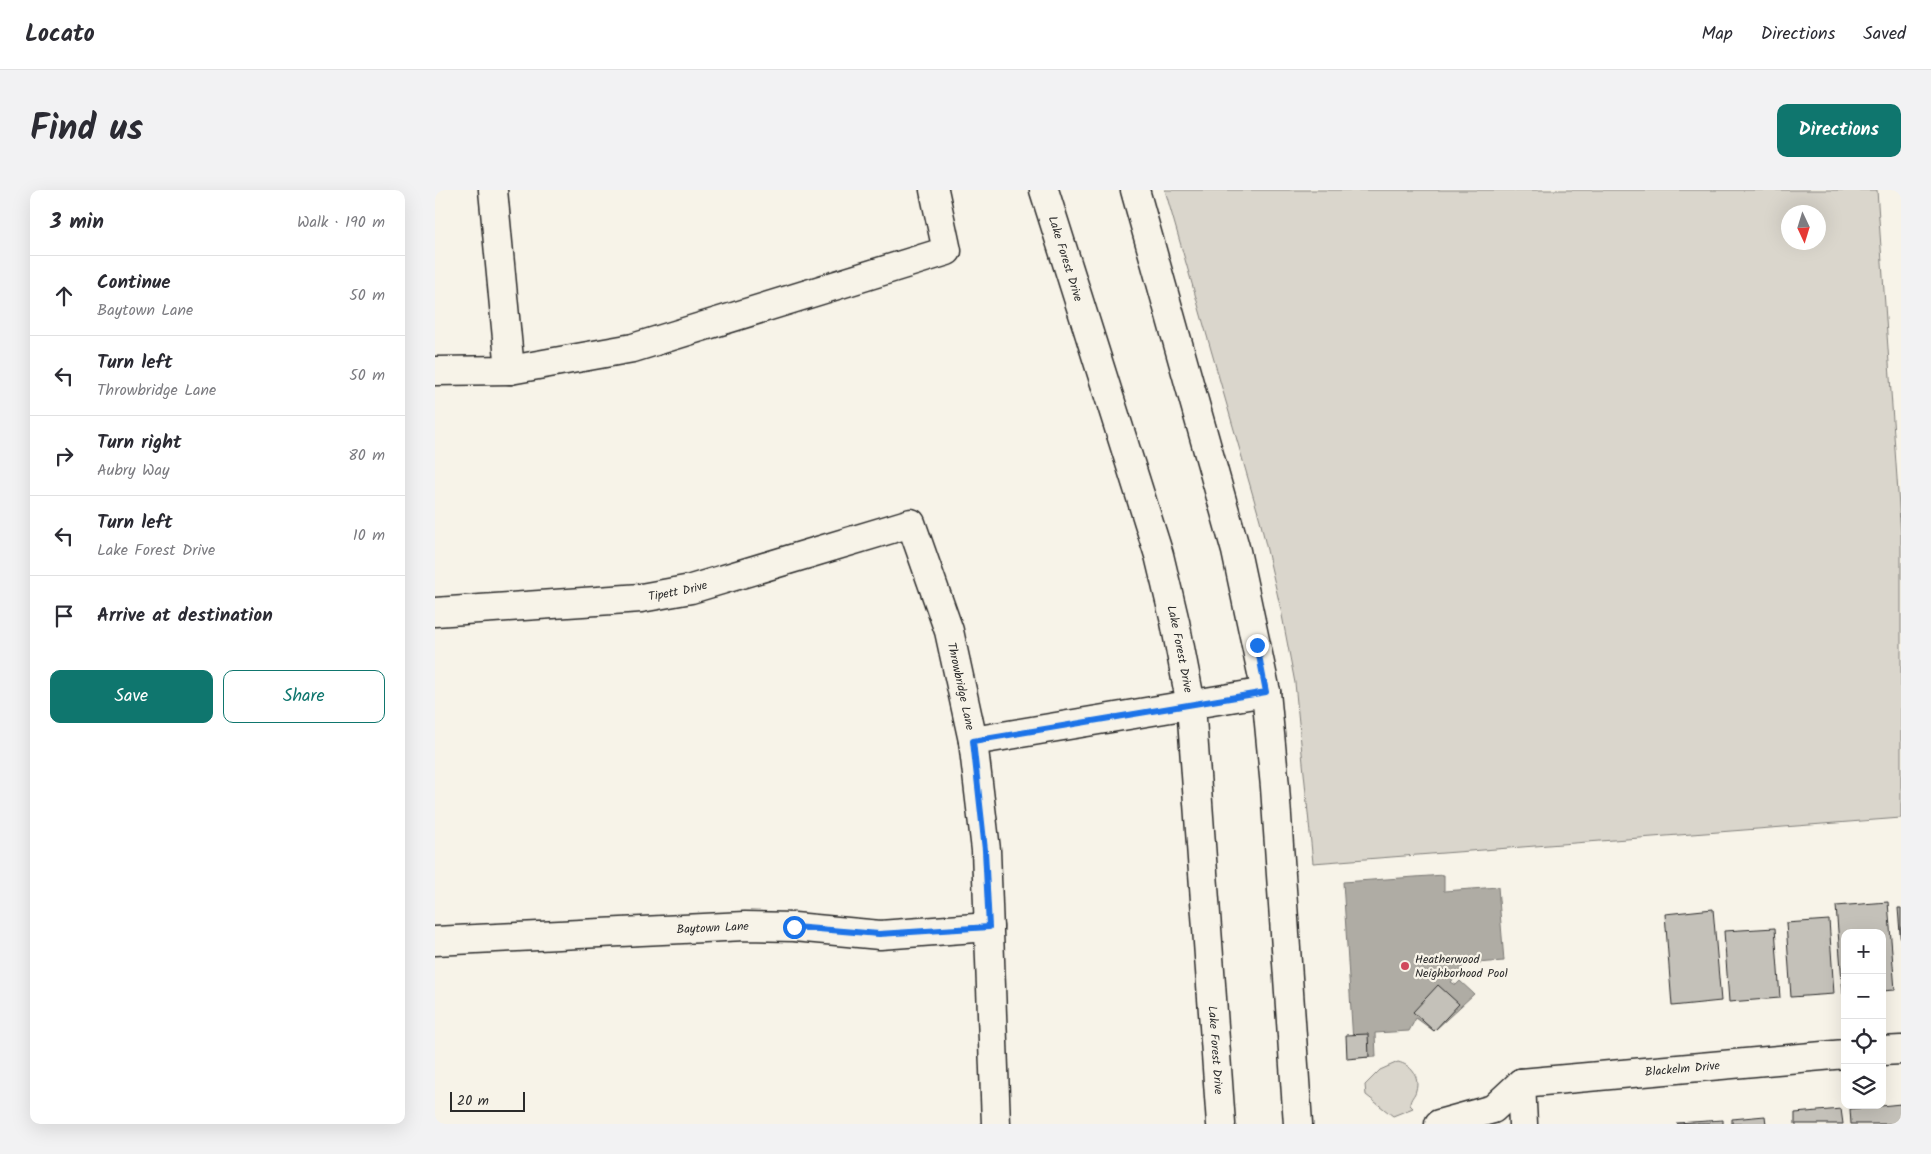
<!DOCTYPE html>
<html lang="en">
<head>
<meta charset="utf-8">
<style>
	:root { --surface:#fff; --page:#f2f2f3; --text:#2b2b33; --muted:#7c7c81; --line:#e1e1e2; --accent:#0f766e }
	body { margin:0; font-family:Kalam,sans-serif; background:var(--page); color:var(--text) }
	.controls { position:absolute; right:15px; bottom:15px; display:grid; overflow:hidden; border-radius:10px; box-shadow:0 5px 20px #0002 }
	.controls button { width:45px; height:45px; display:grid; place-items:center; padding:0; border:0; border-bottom:1px solid var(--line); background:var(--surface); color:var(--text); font:25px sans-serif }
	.compass { position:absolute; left:1346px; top:15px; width:45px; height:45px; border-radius:50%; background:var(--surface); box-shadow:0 5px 20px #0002; rotate:176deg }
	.scale { position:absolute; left:15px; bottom:12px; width:75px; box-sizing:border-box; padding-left:5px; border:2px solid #2b2b2b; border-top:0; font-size:14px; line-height:18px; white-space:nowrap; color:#2b2b2b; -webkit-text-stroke:4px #f7f3e8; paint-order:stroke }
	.stop { position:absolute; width:15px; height:15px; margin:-11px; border:4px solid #1a73e8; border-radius:50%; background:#fff }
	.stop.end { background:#1a73e8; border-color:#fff; box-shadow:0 1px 5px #0008 }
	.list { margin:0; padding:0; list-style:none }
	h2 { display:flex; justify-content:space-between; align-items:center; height:65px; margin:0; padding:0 20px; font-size:21px }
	h2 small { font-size:16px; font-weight:400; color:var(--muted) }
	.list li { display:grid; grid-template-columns:32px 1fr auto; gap:15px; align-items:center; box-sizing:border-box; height:80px; padding:0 20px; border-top:1px solid var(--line) }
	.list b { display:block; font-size:19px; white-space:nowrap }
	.list p { margin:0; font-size:16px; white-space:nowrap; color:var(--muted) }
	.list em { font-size:16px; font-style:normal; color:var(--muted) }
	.actions { display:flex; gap:10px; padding:15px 20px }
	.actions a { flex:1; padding:11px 0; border:1px solid var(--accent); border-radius:10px; text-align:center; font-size:18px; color:var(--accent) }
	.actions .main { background:var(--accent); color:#fff }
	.icon { flex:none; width:28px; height:28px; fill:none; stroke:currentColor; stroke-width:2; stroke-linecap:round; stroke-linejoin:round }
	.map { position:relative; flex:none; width:1466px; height:934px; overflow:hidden; border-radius:10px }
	header { display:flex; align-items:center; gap:30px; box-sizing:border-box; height:70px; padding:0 25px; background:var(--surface); border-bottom:1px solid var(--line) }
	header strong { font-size:24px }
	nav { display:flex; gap:28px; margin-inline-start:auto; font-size:18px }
	.intro { display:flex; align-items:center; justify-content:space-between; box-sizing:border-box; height:120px; padding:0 30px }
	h1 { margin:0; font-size:35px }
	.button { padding:12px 22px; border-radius:10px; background:var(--accent); color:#fff; font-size:18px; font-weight:700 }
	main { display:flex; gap:30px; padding:0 30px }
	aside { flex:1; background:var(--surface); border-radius:10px; box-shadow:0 5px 20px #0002 }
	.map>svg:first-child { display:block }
	.green { fill:#dad6cc; stroke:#82807c; fill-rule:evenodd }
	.water { fill:#afaca4; stroke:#7a7874 }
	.building { fill:#c4c1b9; stroke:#2b2b2b }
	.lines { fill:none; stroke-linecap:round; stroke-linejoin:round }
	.minor-casing { stroke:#2b2b2b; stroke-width:31 }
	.major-casing { stroke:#2b2b2b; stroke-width:31 }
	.minor { stroke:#f7f3e8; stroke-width:28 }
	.major { stroke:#f7f3e8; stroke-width:28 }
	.route { stroke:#1a73e8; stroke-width:6 }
	.poi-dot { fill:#d1495b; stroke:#f7f3e8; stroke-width:2 }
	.labels { text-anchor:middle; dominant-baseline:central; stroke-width:4.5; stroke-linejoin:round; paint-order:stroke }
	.street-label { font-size:12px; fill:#2b2b2b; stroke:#f7f3e8 }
	.poi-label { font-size:12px; fill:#2b2b2b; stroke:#f7f3e8; text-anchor:start }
</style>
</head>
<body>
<header>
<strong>Locato</strong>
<nav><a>Map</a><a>Directions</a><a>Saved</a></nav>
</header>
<div class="intro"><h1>Find us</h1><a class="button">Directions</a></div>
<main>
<aside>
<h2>3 min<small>Walk · 190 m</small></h2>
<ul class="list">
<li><svg class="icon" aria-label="ahead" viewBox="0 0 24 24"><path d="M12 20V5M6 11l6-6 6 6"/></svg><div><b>Continue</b><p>Baytown Lane</p></div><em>50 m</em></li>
<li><svg class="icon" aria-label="left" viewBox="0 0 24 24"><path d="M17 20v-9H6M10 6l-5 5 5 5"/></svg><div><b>Turn left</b><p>Throwbridge Lane</p></div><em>50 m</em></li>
<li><svg class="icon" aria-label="right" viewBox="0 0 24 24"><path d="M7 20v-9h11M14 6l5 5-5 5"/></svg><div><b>Turn right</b><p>Aubry Way</p></div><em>80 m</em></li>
<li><svg class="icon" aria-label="left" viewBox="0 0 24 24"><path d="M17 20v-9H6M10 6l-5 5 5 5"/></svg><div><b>Turn left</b><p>Lake Forest Drive</p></div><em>10 m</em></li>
<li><svg class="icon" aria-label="arrive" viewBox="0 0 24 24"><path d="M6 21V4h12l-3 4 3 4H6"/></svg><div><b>Arrive at destination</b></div></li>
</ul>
<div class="actions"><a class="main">Save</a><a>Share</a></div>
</aside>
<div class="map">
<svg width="1466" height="934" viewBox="0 0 1466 934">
	<rect width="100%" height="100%" fill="#f7f3e8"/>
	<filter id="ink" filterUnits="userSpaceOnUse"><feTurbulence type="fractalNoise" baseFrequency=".02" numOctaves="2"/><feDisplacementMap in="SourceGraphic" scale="10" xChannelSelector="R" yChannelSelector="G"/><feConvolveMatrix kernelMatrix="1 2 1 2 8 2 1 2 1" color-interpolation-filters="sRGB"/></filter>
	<g filter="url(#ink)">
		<path class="green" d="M730,0h712l24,346v282l-588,45 -18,-180 -14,-73 -21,-90zM1354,22h30v30h-30z
			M963,872c13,3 22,14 18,28 -1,6 -6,8 -6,15l3,3 -20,8 -27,-21 -1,-10 15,-15z"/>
		<path class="water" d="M1009,685v16l54,-4 6,74 -42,3v5l-11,13 5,3 4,-4 14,13 -40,37 -18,-13 -7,13 -34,2 1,24 -22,1 -11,-176z"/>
		<path class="building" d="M1453,712l7,88 -13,1v-58h-37v61h-2l-7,-88z
			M1463,718h3v38z
			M1278,719l8,92 -49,5 -7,-92z
			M1394,730l5,74 -43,3 -5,-74z
			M1340,738l5,70 -51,4 -5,-71z
			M1003,795l21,19 -25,27 -21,-19z
			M933,844l1,23 -22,2 -1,-24z
			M1466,914v20h-50l-1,-15z
			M1406,919l2,15h-48v-11z
			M1330,926l1,8h-34v-5z
			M1288,930v4h-46v-1z"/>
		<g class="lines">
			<defs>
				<g id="minor">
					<path d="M58,0l17,180"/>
					<path d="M0,181l75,-1 123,-22 314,-97 -13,-61"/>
					<path id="s1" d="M0,422l206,-14 50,-9 220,-66 38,108 24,110 13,109 10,274"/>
					<path d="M538,551l293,-49"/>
					<path id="s2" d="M0,751l310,-15 49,1 86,8 109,-8"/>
					<path d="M1447,861l19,-1"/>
					<path id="s3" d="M1086,893l324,-29"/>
					<path d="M1086,893l2,41"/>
					<path d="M1004,934l54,-15 28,-26"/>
				</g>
				<g id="major">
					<path id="s4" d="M609,0l115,365 16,67 16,83 30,419"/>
					<path d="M700,0l101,361 30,141 9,95 23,337"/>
				</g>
			</defs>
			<use href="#minor" class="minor-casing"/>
			<use href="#major" class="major-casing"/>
			<use href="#minor" class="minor"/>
			<use href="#major" class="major"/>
		</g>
	</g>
	<g class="lines" filter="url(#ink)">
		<path class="route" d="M359,737l85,7 110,-7 -4,-77 -12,-109 293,-49 -9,-47"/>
	</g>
	<circle class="poi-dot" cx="970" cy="776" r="5"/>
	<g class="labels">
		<g class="street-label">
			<text stroke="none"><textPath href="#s4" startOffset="72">Lake Forest Drive</textPath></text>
			<text stroke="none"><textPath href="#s1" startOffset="244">Tipett Drive</textPath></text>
			<text stroke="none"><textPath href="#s4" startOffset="479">Lake Forest Drive</textPath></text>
			<text stroke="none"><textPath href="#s1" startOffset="658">Throwbridge Lane</textPath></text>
			<text stroke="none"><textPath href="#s2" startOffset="278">Baytown Lane</textPath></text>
			<text stroke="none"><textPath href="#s4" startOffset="882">Lake Forest Drive</textPath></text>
			<text stroke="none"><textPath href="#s3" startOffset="162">Blackelm Drive</textPath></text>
		</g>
		<g class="poi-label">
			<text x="980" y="769">Heatherwood<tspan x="980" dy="14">Neighborhood Pool</tspan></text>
		</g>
	</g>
</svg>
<div class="controls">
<button>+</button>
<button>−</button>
<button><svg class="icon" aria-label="locate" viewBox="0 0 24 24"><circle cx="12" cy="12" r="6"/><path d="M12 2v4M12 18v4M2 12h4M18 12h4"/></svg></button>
<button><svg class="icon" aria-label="layers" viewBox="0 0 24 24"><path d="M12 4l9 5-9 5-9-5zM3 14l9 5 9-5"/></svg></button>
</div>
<svg class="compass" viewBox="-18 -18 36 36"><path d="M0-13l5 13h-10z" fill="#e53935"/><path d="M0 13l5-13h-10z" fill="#7c7c81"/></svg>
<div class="scale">20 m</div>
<div class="stop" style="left:359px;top:737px"></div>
<div class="stop end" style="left:822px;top:455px"></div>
</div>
</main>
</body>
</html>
